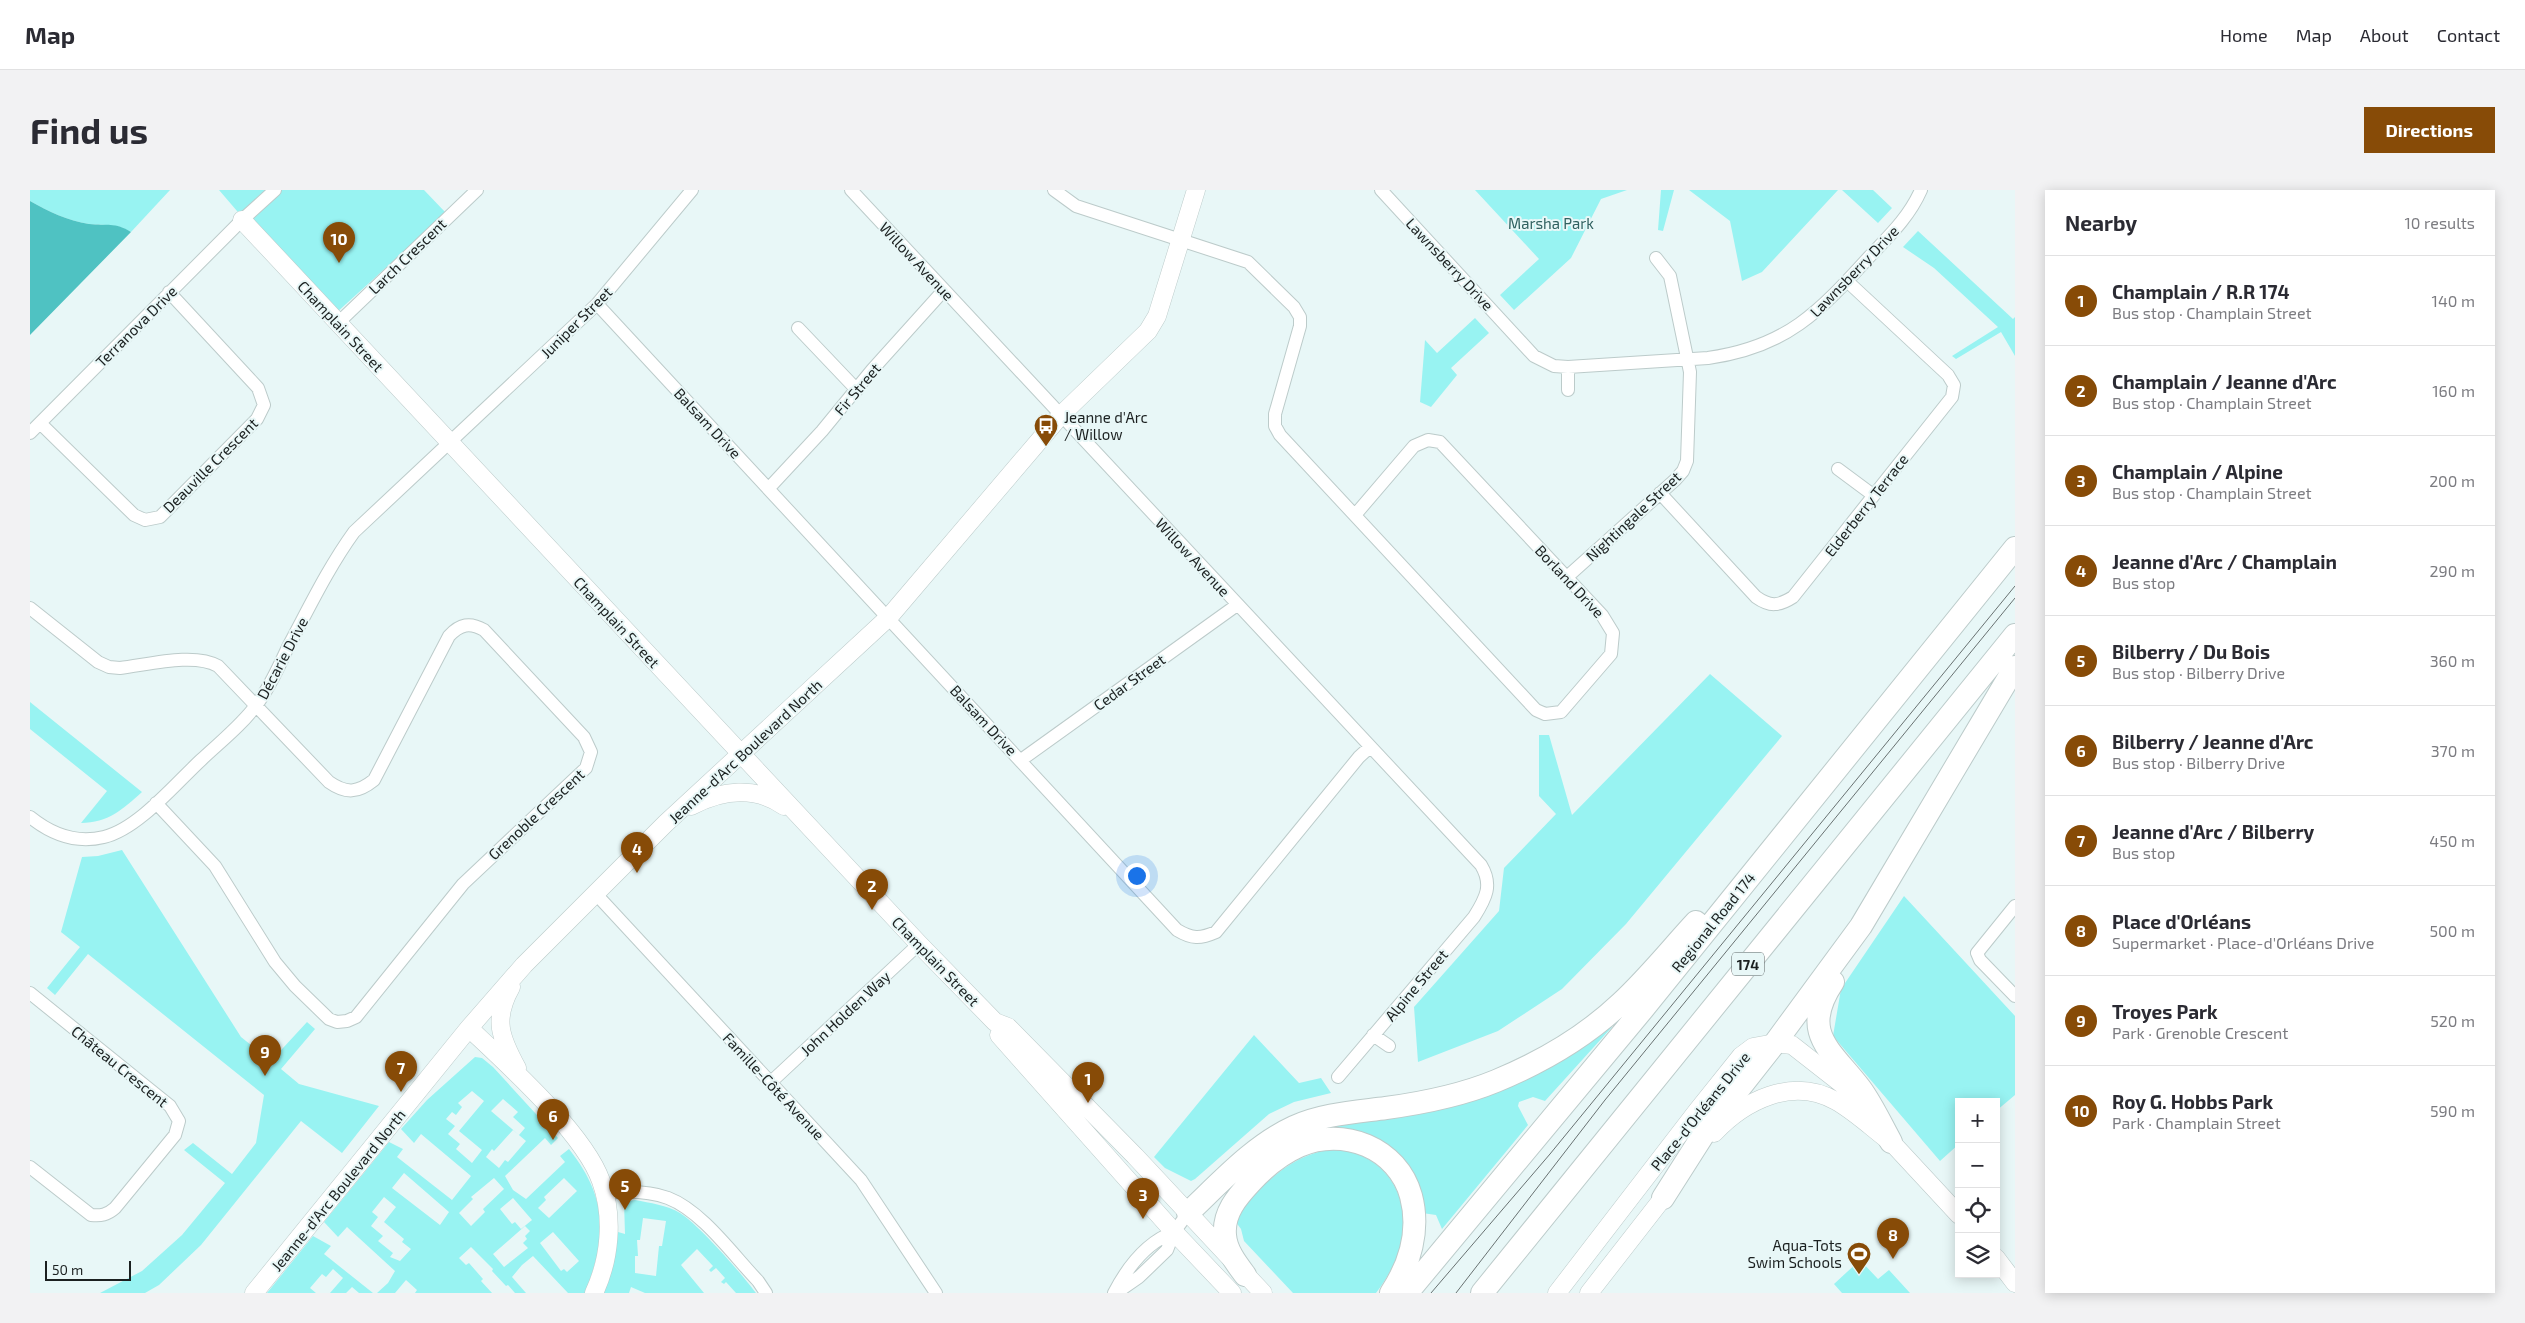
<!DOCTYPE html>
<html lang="en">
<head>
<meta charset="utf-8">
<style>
	:root { --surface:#fff; --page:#f2f2f3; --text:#2b2b33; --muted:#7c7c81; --line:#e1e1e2; --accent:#874b07 }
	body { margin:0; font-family:"Exo 2",sans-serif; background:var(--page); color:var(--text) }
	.controls { position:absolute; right:15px; bottom:15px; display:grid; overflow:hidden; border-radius:0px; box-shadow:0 2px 12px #0003 }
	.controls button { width:45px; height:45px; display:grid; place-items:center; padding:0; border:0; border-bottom:1px solid var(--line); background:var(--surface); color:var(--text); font:25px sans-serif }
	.scale { position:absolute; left:15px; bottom:12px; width:86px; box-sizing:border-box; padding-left:5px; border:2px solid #1b2020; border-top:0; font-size:14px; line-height:18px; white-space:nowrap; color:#1b2020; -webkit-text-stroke:4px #e8f7f7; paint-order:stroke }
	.you { position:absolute; left:1106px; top:685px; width:18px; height:18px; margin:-12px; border:4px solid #fff; border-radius:50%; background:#1a73e8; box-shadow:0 0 0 8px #1a73e833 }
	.badge { display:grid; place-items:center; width:32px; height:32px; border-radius:50%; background:var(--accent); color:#fff; font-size:16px; font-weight:700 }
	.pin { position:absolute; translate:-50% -41px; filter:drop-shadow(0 1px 2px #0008) }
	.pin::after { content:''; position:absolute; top:26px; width:18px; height:15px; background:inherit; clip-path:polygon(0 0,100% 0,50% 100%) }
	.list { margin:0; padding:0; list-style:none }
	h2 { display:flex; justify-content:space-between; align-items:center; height:65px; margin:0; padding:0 20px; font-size:21px }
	h2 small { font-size:16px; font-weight:400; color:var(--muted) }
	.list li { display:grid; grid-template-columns:32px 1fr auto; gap:15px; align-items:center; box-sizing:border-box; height:90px; padding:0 20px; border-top:1px solid var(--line) }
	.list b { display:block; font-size:19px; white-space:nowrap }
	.list p { margin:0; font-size:16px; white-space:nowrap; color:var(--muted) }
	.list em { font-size:16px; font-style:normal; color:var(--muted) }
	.icon { flex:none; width:28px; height:28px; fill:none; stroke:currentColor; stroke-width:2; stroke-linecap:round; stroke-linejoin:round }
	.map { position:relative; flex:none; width:1985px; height:1103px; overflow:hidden; border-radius:0px }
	header { display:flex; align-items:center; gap:30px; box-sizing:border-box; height:70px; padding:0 25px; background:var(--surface); border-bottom:1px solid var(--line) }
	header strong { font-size:24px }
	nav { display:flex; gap:28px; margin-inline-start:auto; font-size:18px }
	.intro { display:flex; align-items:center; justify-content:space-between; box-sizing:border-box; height:120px; padding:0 30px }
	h1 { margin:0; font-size:35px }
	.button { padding:12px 22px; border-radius:0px; background:var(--accent); color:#fff; font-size:18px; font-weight:700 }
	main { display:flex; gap:30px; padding:0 30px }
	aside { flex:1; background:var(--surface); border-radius:0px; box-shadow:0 2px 12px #0003 }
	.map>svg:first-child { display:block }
	.green { fill:#98f3f2; fill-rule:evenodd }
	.forest { fill:#4fc2c2 }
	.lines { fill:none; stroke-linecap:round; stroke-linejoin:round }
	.street-casing { stroke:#bccbca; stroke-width:14 }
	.secondary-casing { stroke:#bccbca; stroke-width:19 }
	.highway-casing { stroke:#bccbca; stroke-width:24 }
	.street { stroke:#fff; stroke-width:12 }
	.secondary { stroke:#fff; stroke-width:18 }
	.highway { stroke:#fff; stroke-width:22 }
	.tram { stroke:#697272; stroke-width:1 }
	.labels { text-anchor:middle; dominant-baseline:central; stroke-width:4; stroke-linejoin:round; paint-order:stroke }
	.shield { fill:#e8f7f7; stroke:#586060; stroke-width:1 }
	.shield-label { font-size:14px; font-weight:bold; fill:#1b2020 }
	.park-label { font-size:15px; fill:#306160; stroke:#e8f7f7 }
	.street-label { font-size:15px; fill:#1b2020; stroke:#e8f7f7 }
	.poi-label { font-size:15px; fill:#1b2020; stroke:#e8f7f7; text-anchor:start }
</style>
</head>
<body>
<header>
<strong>Map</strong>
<nav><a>Home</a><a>Map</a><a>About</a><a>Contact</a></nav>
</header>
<div class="intro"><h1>Find us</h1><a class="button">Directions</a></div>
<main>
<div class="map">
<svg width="1985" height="1103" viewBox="0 0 1985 1103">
	<rect width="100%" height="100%" fill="#e8f7f7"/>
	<path class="green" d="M0,0h140l-39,42c-16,-9 -24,-6 -42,-8 -21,-3 -41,-13 -59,-23z
		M189,0h54l-30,28z
		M248,0h146l22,23 -111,101 -89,-92z
		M1445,0h152l-26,9 -30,59 -57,52 -14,-15 39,-36z
		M1631,0h13l-11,41 -5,-1z
		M1659,0h149l-76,82 -20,9 -12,-60z
		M1812,0h31l19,18 -14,15z
		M1888,41l95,88 2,-2v39l-14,-24 -45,27 -4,-3 46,-29 -64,-59 -31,-21z
		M1445,128l14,15 -38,35 6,7 -26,32 -11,-5 5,-62 12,13z
		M1680,484l72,62 -156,188 -64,65 -64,42 -80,31 -4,-55 85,-96 5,-43 52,-54 -17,-18v-61h10l23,80z
		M0,512l112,90c-19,17 -34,31 -61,31l26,-32 -77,-62z
		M92,660l119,187 30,24 36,-39 8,7 -34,40 18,15 80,22 -37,47 -41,-32 -100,124 -42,40 -14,8h-45l42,-22 40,-36 43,-52 -41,-33 9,-7 39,31 24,-31 8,-48 -176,-141 -33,41 -8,-7 33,-41 -19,-15 21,-75 16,-1z
		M1874,706l111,120v79l-19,16v-9h-37v42l-19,17 -107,-125 8,-47z
		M1578,834l4,3 -67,74 -12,-4 -14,5 -1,4 10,19 -86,104 -6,-14 -14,-2 -10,-37 -103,-46 74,-13z
		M1224,845l45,48 22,-5 10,15 -37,9 -25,12 -74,65 -4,2 -26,-13 -11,-11z
		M445,867l7,1 11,9 65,71 -7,7 -6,-7 -40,38 8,14 13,9 39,-37 -5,-6 9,-7c39,49 38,88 16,144h-17l-35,-37 -11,9 -10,12 14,16h-11l-7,-8 -2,1 -14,-15 1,-2 -22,-22 -12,11 7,7 3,-2 14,16 -2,2 11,12h-77l2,-3 -11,-10 -11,13h-18l11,-10 7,-12 -48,-44 -9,10 -14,-15 65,-80 14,7 -6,8 55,43 19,-24 -50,-42 -7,9 -13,-14 26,-29zM442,901l12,10 -25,30 23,19 -10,13 -16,-14 4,-5 -12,-10 7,-8 -9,-7 6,-7 4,3 6,-8 -4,-4zM473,909l15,13 -5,5 12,11 -6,7 -28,-24zM483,940l13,11 -18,21 -3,-2 -6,8 -13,-11 6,-8 2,2zM374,983l45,39 -9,13 -48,-37zM464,988l10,11 -21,20 2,3 -14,14 -12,-13 14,-14 -2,-2zM534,988l13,13 -28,27 -11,-10 8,-8 -2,-3zM354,1007l12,10 -12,15 20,17 -2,3 9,7 -11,12 -10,-4 3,-4 -15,-12 5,-5 -12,-10 7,-9 -6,-5zM483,1008l19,22 -11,9 -6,-7 -3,2 -12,-15zM495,1036l5,5 -5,5 2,3 -4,4 5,5 -24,19 -11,-13zM523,1042l26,29 -12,11 -3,-3 -3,2 -21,-28z
		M1305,959c34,3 61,24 67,59 1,6 3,13 3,19 -3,24 -14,46 -29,66h-83l-49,-52 -3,-12 -6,-8c3,-11 10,-17 18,-25 23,-24 48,-44 82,-47z
		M605,1010c15,3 32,5 45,13 20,13 61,60 76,80h-20l-10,-11 -2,2 -3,-2 4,-4 -9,-10 -5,4 -2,-2 4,-4 -16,-17 -16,16 23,28h-59l-14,-6 -2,6h-27l10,-29 6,-32 7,2 -1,-32zM613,1028l23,3 -4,25h-3l-3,30 -21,-3v-17h3l-1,-16h3z
		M283,1046l18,10 -7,8 49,39h-14l-7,-6 -6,6h-16l13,-15 -10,-9 -7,8 -4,-3 -12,14 6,5h-49z
		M1830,1070l18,19 11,-9 21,23h-68l-8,-9z"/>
	<path class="forest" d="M0,11c18,10 38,20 59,23 18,2 26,-2 42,8l-101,103z"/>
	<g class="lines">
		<defs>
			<path id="street" d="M821,0l630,675c12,20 5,33 -7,52l-136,160
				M1024,0l22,16 172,56 46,45 6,10v9l-25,88v12l5,9 256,275 9,4 16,-2 50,-58 2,-21 -11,-18 -162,-173 -12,-2 -14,6 -59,69
				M1351,0l153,166 20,10 14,1 140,-9c79,-11 111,-46 162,-102 20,-21 39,-39 51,-66
				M567,114l580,626c15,9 23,9 39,2l143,-175 11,-10
				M308,133l139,-133
				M768,138l59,62
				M1538,177v23
				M10,233l94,92 11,5 15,-3 97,-98 7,-14 -6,-17 -89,-96
				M0,243l212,-213 33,-30
				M1808,279l35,26
				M739,298l53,-57 50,-61 72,-80
				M1630,303l96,104c14,10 23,9 37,0l159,-200 2,-12 -6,-10 -101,-94
				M1537,387l108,-97 8,-9 4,-10 3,-89 -20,-96 -14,-18
				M0,418l68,54 11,5 11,1c27,-3 74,-16 98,-2l111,116c17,12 29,11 45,-2l75,-144c11,-12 21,-14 35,-6l100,107 7,15 -5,16 -123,116 -107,133 -9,4 -10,1 -8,-3 -34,-33 -20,-24 -60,-96 -59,-63
				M991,570l216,-155
				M0,627c21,17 46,27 74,20 34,-8 71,-53 97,-77 19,-18 41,-35 56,-56 13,-17 22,-38 31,-57 21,-39 40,-79 66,-115l243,-228 95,-114
				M565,703l266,287 75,113
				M1985,716l-38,47 3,7 35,36
				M0,803l140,113 9,15 -4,14 -60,73c-8,7 -14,8 -24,7l-61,-48
				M1343,845l16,11
				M741,892l148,-138
				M574,1003c21,-2 45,-2 64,5 34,13 65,57 90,83l8,12
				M1084,1103c13,-25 33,-51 60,-61
				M1086,1103l23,-16 28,-27 7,-18 14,-19"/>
			<path id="secondary" d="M212,30l677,724 76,78 13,5 127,129 128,137
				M661,616c31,-16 64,-20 93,0
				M481,797c-18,32 -11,50 6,81
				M439,838c38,36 115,105 132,153 13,36 9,78 -7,112
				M969,845l175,197 58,61
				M1852,942l77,83
				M1684,943c30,-32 78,-57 122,-32 18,10 35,26 52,39
				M1966,1068l19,25
				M224,1103l215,-265 55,-63 142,-142 223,-206 172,-202 87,-84 9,-15 39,-126
				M1527,1103l140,-182 44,-55 12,-9 22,-4 17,2 55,43 13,16
				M1559,1103l81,-104"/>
			<path id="highway" d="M1803,792c-34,51 -2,68 27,106 12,16 21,36 31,54
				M1633,1008l42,-66 70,-89 86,-117 154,-259
				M1158,1023c33,-31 65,-67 106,-86 28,-13 62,-15 92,-19 37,-5 76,-13 110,-27 46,-19 89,-44 125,-78 27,-25 50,-54 75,-81
				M1215,1085c-9,-12 -19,-25 -20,-40 -2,-22 12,-38 26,-53 13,-14 30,-28 48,-36 44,-20 99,2 112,50 9,34 -1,68 -20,97
				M1377,1103l236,-284 372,-461
				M1452,1103l533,-658"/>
		</defs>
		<use href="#street" class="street-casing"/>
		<use href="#secondary" class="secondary-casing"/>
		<use href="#highway" class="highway-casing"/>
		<use href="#street" class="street"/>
		<use href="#secondary" class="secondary"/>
		<use href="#highway" class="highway"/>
		<path class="tram" d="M1401,1103l119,-139 465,-568
			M1426,1103l149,-193 410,-502"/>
	</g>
	<defs>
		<symbol id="bus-pin" viewBox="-11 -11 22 30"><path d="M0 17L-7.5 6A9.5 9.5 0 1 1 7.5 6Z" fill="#874b07" stroke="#e8f7f7"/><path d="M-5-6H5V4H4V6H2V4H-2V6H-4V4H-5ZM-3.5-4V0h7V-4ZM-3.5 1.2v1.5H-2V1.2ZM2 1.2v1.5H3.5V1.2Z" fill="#fff"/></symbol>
		<symbol id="stadium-pin" viewBox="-11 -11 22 30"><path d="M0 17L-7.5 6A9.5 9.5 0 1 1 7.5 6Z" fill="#874b07" stroke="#e8f7f7"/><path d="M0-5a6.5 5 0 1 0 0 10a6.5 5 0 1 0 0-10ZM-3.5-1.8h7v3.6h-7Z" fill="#fff"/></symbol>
	</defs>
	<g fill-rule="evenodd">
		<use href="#bus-pin" x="1002" y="222" width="28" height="38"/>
		<use href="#stadium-pin" x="1815" y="1050" width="28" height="38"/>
	</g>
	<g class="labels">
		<rect class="shield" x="1702" y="762.5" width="32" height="23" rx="4"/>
		<g class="shield-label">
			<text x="1718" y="774">174</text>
		</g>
		<g class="park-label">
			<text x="1521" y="33">Marsha Park</text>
		</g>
		<g class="street-label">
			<text transform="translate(377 66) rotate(-44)">Larch Crescent</text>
			<text transform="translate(887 71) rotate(47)">Willow Avenue</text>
			<text transform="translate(1420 74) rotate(47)">Lawnsberry Drive</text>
			<text transform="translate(1824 81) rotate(-46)">Lawnsberry Drive</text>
			<text transform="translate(546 132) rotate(-45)">Juniper Street</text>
			<text transform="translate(106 136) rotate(-45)">Terranova Drive</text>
			<text transform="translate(311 136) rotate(47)">Champlain Street</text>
			<text transform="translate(827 199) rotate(-50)">Fir Street</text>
			<text transform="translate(678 233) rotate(47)">Balsam Drive</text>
			<text transform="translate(180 275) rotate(-45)">Deauville Crescent</text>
			<text transform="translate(1836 315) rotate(-52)">Elderberry Terrace</text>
			<text transform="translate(1603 326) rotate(-43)">Nightingale Street</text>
			<text transform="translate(1163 367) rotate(47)">Willow Avenue</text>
			<text transform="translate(1540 391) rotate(47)">Borland Drive</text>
			<text transform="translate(587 432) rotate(47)">Champlain Street</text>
			<text transform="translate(252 468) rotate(-62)">Décarie Drive</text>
			<text transform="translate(1099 492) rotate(-36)">Cedar Street</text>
			<text transform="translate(954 530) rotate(47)">Balsam Drive</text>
			<text transform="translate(715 561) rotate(-43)">Jeanne-d'Arc Boulevard North</text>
			<text transform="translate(506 624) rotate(-43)">Grenoble Crescent</text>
			<text transform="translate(1683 732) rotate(-51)">Regional Road 174</text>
			<text transform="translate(906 771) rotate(46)">Champlain Street</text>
			<text transform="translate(1386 795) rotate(-50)">Alpine Street</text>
			<text transform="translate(815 823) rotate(-43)">John Holden Way</text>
			<text transform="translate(90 876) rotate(39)">Château Crescent</text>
			<text transform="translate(744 896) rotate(47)">Famille-Côté Avenue</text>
			<text transform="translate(1670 921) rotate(-51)">Place-d'Orléans Drive</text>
			<text transform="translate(308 1000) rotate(-51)">Jeanne-d'Arc Boulevard North</text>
		</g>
		<g class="poi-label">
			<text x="1034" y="227">Jeanne d'Arc<tspan x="1034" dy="17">/ Willow</tspan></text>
			<text x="1812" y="1055" text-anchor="end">Aqua-Tots<tspan x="1812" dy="17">Swim Schools</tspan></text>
		</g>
	</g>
</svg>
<div class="controls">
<button>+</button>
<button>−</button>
<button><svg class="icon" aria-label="locate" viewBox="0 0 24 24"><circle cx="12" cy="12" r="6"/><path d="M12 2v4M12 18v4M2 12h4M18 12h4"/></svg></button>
<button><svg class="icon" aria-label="layers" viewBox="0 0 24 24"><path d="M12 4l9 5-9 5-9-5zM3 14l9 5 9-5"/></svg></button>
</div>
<div class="scale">50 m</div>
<div class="you"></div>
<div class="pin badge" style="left:1058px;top:913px">1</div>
<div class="pin badge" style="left:842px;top:720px">2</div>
<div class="pin badge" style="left:1113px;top:1029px">3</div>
<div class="pin badge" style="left:607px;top:683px">4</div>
<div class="pin badge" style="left:595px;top:1020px">5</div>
<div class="pin badge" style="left:523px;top:950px">6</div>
<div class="pin badge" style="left:371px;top:902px">7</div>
<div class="pin badge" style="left:1863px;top:1069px">8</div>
<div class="pin badge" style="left:235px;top:886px">9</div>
<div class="pin badge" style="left:309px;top:73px">10</div>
</div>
<aside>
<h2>Nearby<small>10 results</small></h2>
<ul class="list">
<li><span class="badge">1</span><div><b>Champlain / R.R 174</b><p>Bus stop · Champlain Street</p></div><em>140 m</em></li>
<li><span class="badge">2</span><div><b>Champlain / Jeanne d'Arc</b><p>Bus stop · Champlain Street</p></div><em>160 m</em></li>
<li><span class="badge">3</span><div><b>Champlain / Alpine</b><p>Bus stop · Champlain Street</p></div><em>200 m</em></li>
<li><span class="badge">4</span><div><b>Jeanne d'Arc / Champlain</b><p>Bus stop</p></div><em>290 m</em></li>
<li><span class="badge">5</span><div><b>Bilberry / Du Bois</b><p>Bus stop · Bilberry Drive</p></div><em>360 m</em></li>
<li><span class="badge">6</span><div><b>Bilberry / Jeanne d'Arc</b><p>Bus stop · Bilberry Drive</p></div><em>370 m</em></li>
<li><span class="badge">7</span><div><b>Jeanne d'Arc / Bilberry</b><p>Bus stop</p></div><em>450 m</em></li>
<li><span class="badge">8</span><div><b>Place d'Orléans</b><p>Supermarket · Place-d'Orléans Drive</p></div><em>500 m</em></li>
<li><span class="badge">9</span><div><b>Troyes Park</b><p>Park · Grenoble Crescent</p></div><em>520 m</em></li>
<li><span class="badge">10</span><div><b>Roy G. Hobbs Park</b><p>Park · Champlain Street</p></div><em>590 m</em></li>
</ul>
</aside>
</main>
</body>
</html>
